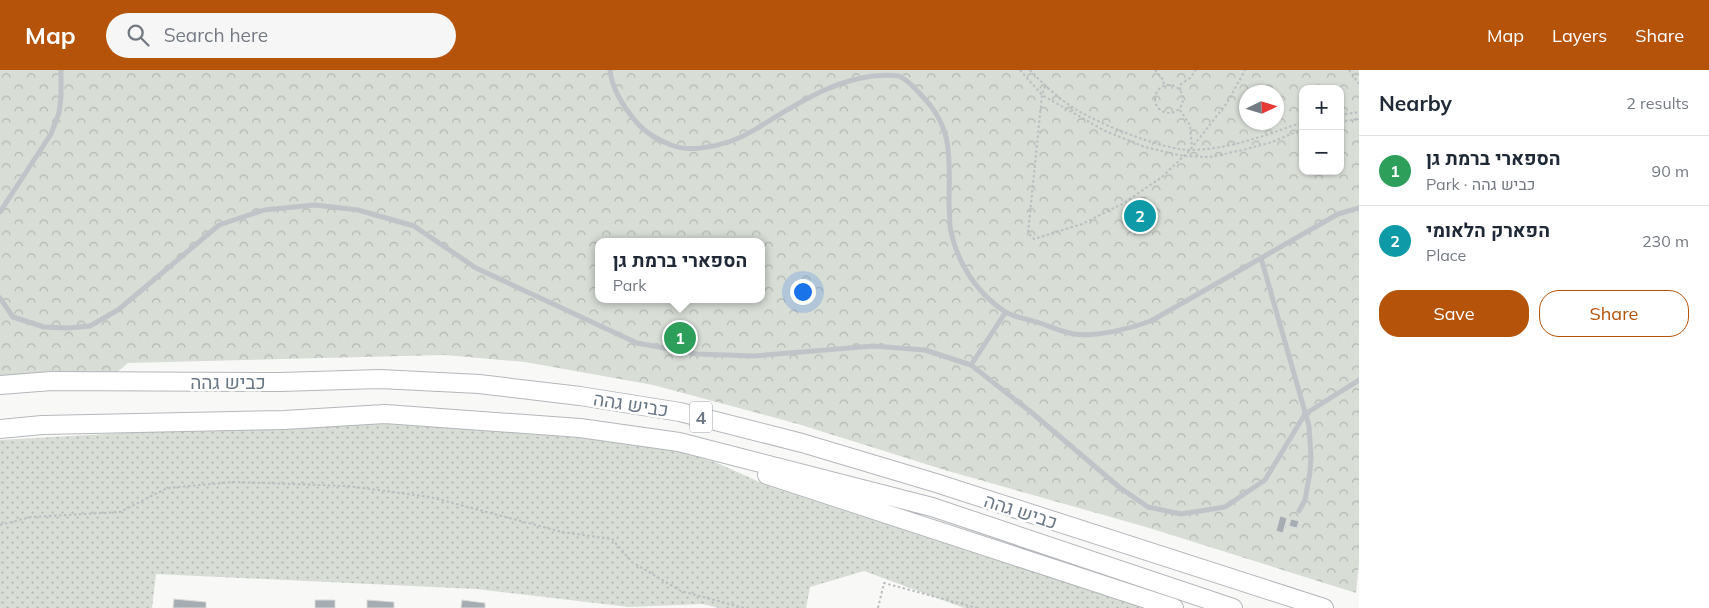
<!DOCTYPE html>
<html lang="en">
<head>
<meta charset="utf-8">
<style>
	:root { --surface:#fff; --page:#f6f6f7; --text:#1f2937; --muted:#747a83; --line:#e0e1e3; --accent:#b45309 }
	body { margin:0; font-family:Mulish,Heebo,sans-serif; background:var(--page); color:var(--text) }
	.controls { position:absolute; right:15px; top:15px; display:grid; overflow:hidden; border-radius:10px; box-shadow:0 1px 4px #0004 }
	.controls button { width:45px; height:45px; display:grid; place-items:center; padding:0; border:0; border-bottom:1px solid var(--line); background:var(--surface); color:var(--text); font:25px sans-serif }
	.compass { position:absolute; left:1239px; top:15px; width:45px; height:45px; border-radius:50%; background:var(--surface); box-shadow:0 1px 4px #0004; rotate:86deg }
	.you { position:absolute; left:802px; top:221px; width:18px; height:18px; margin:-12px; border:4px solid #fff; border-radius:50%; background:#1a73e8; box-shadow:0 0 0 8px #1a73e833 }
	.badge { display:grid; place-items:center; width:32px; height:32px; border-radius:50%; background:var(--accent); color:#fff; font-size:16px; font-weight:700 }
	.pin { position:absolute; translate:-50% -50%; border:2px solid #fff; box-shadow:0 1px 5px #0006 }
	.popup { position:absolute; left:595px; top:168px; width:170px; height:65px; box-sizing:border-box; display:grid; place-content:center; border-radius:10px; background:var(--surface); filter:drop-shadow(0 1px 4px #0005); font-size:16px; white-space:nowrap; color:var(--muted) }
	.popup b { font-size:19px; color:var(--text) }
	.popup::after { content:''; position:absolute; left:50%; top:100%; margin-left:-10px; border:10px solid transparent; border-top-color:var(--surface) }
	.list { margin:0; padding:0; list-style:none }
	h2 { display:flex; justify-content:space-between; align-items:center; height:65px; margin:0; padding:0 20px; font-size:21px }
	h2 small { font-size:16px; font-weight:400; color:var(--muted) }
	.list li { display:grid; grid-template-columns:32px 1fr auto; gap:15px; align-items:center; box-sizing:border-box; height:70px; padding:0 20px; border-top:1px solid var(--line) }
	.list b { display:block; font-size:19px; white-space:nowrap }
	.list p { margin:0; font-size:16px; white-space:nowrap; color:var(--muted) }
	.list em { font-size:16px; font-style:normal; color:var(--muted) }
	.actions { display:flex; gap:10px; padding:15px 20px }
	.actions a { flex:1; padding:11px 0; border:1px solid var(--accent); border-radius:20px; text-align:center; font-size:18px; color:var(--accent) }
	.actions .main { background:var(--accent); color:#fff }
	.icon { flex:none; width:28px; height:28px; fill:none; stroke:currentColor; stroke-width:2; stroke-linecap:round; stroke-linejoin:round }
	.map { position:relative; flex:none; width:1359px; height:538px; overflow:hidden }
	header { display:flex; align-items:center; gap:30px; box-sizing:border-box; height:70px; padding:0 25px; background:var(--accent); color:#fff }
	header strong { font-size:24px }
	nav { display:flex; gap:28px; margin-inline-start:auto; font-size:18px }
	.search { width:350px; height:45px; background:var(--page); display:flex; align-items:center; gap:12px; box-sizing:border-box; padding:0 18px; border-radius:28px; color:var(--muted); font-size:19px }
	main { display:flex }
	aside { flex:1; background:var(--surface) }
	.map>svg:first-child { display:block }
	.grass { fill:url(#grass-dots) }
	.park { fill:url(#park-crowns); fill-rule:evenodd }
	.building { fill:#a5adb3; stroke:#dadad9 }
	.lines { fill:none; stroke-linecap:round; stroke-linejoin:round }
	.trunk-casing { stroke:#b4b7bb; stroke-width:20 }
	.path { stroke:#bbbdc0; stroke-width:2; stroke-dasharray:2.5 2.5; stroke-linecap:butt }
	.service { stroke:#c0c4c8; stroke-width:5 }
	.trunk { stroke:#fff; stroke-width:18 }
	.labels { text-anchor:middle; dominant-baseline:central; stroke-width:5; stroke-linejoin:round; paint-order:stroke }
	.shield { fill:#fff; stroke:#97a0aa; stroke-width:1 }
	.shield-label { font-size:18px; font-weight:bold; fill:#6a7785 }
	.street-label { font-size:19px; fill:#6a7785; stroke:#fff }
</style>
</head>
<body>
<header>
<strong>Map</strong>
<div class="search"><svg class="icon" aria-label="search" viewBox="0 0 24 24"><circle cx="10" cy="10" r="6"/><path d="M15 15l6 6"/></svg>Search here</div>
<nav><a>Map</a><a>Layers</a><a>Share</a></nav>
</header>
<main>
<div class="map">
<svg width="1359" height="538" viewBox="0 0 1359 538">
	<defs>
		<pattern id="grass-dots" width="8" height="8" patternUnits="userSpaceOnUse" patternTransform="scale(1.25)"><rect width="8" height="8" fill="#d8ddd6"/><path d="M2 2h.1M6 6h.1" fill="none" stroke="#b3b8b3" stroke-width="1.8" stroke-linecap="round"/></pattern>
		<pattern id="park-crowns" width="20" height="18" patternUnits="userSpaceOnUse" patternTransform="scale(1.25)"><rect width="20" height="18" fill="#d8ddd6"/><path d="M2 6a3 3 0 1 1 6 0M12 15a3 3 0 1 1 6 0" fill="none" stroke="#b3b8b3"/></pattern>
	</defs>
	<rect width="100%" height="100%" fill="#f8f9f7"/>
	<path class="grass" d="M406,351l255,25 54,16 56,25 374,121h-181l-100,-37 -54,16 -4,21h-87l-16,-4 -74,3 -153,-18 -320,-15 -4,34h-152v-168l245,-14z"/>
	<path class="park" d="M0,0h1359v493l-3,30 -210,-66 -198,-56 -150,-47 -145,-39 -128,-23 -81,-7 -316,8 -13,11 -115,2zM1303,19h37v82h-37zM1246,22h30v30h-30zM599,172h162v57h-162z"/>
	<path class="building" d="M1280,446l7,2 -4,15 -7,-2z
		M1291,449l8,2 -2,7 -8,-2z
		M174,529l32,3v6h-33z
		M315,530h20v8h-20z
		M367,530l27,2v6h-27z
		M462,530l23,3v5h-24z"/>
	<g class="lines">
		<defs>
			<path id="trunk" d="M0,315l52,-4 228,1 100,-3 99,5 101,12 100,16 122,31 134,40 388,125
				M0,359l42,-4 242,-5 101,-6 195,14 99,14 253,65 301,101
				M767,405l407,133"/>
		</defs>
		<use href="#trunk" class="trunk-casing"/>
		<path class="path" d="M1020,0l22,25 63,36 40,16 38,9 27,1 33,-7 29,-8 31,-13
			M1030,0c14,15 29,29 47,40 23,14 88,41 115,40 39,-1 74,-15 111,-28
			M1155,0l9,11 -1,5
			M1349,0l10,14
			M1155 29a14 14 0 1 1 28 0a14 14 0 1 1-28 0Z
			M1045,16l-3,9 -14,138 6,6 48,-15 42,-21 38,-26 28,-27 37,-47 18,-33
			M1180,20l1,-6 9,-6 6,-8
			M1180,40l10,15 2,22
			M1340,45l19,-3
			M1340,52l19,-3
			M0,455l31,-8 89,-5 47,-24 67,-6 114,4 82,11 132,35 50,7 20,23 49,29 63,17
			M878,538l6,-25 93,25"/>
		<path class="service" d="M610,0c2,21 15,39 28,54 9,10 20,16 33,21 11,4 18,4 30,3 18,-2 39,-9 55,-19 40,-25 90,-59 143,-53 9,4 16,12 23,20 33,33 27,66 27,109 1,9 0,19 2,27 7,32 26,61 53,79 8,6 23,8 33,11 12,4 25,10 37,12 23,3 55,-5 77,-13l187,-107 21,-6
			M0,142l51,-78 8,-21 2,-16v-27
			M1261,188l48,168 2,31 -1,15 -5,28 -6,11
			M0,228l13,19 31,10 24,1 22,-2 28,-16 101,-85 45,-15 51,-5 43,5 56,16 62,42 161,75 60,11 57,2 119,-10 52,4 46,15 60,47 88,75 29,20 33,7 44,-7 40,-27 40,-66 54,-34
			M971,295l34,-52"/>
		<use href="#trunk" class="trunk"/>
	</g>
	<g class="labels">
		<rect class="shield" x="690" y="331.5" width="22" height="31" rx="4"/>
		<g class="shield-label">
			<text x="701" y="347">4</text>
		</g>
		<g class="street-label">
			<text x="228" y="312">כביש גהה</text>
			<text transform="translate(631 334) rotate(9)">כביש גהה</text>
			<text transform="translate(1021 441) rotate(18)">כביש גהה</text>
		</g>
	</g>
</svg>
<div class="controls">
<button>+</button>
<button>−</button>
</div>
<svg class="compass" viewBox="-18 -18 36 36"><path d="M0-13l5 13h-10z" fill="#e53935"/><path d="M0 13l5-13h-10z" fill="#747a83"/></svg>
<div class="you"></div>
<div class="pin badge" style="left:680px;top:268px;background:#2e9e5b">1</div>
<div class="popup"><b>הספארי ברמת גן</b>Park</div>
<div class="pin badge" style="left:1140px;top:146px;background:#0f9aa8">2</div>
</div>
<aside>
<h2>Nearby<small>2 results</small></h2>
<ul class="list">
<li><span class="badge" style="background:#2e9e5b">1</span><div><b>הספארי ברמת גן</b><p>Park · כביש גהה</p></div><em>90 m</em></li>
<li><span class="badge" style="background:#0f9aa8">2</span><div><b>הפארק הלאומי</b><p>Place</p></div><em>230 m</em></li>
</ul>
<div class="actions"><a class="main">Save</a><a>Share</a></div>
</aside>
</main>
</body>
</html>
